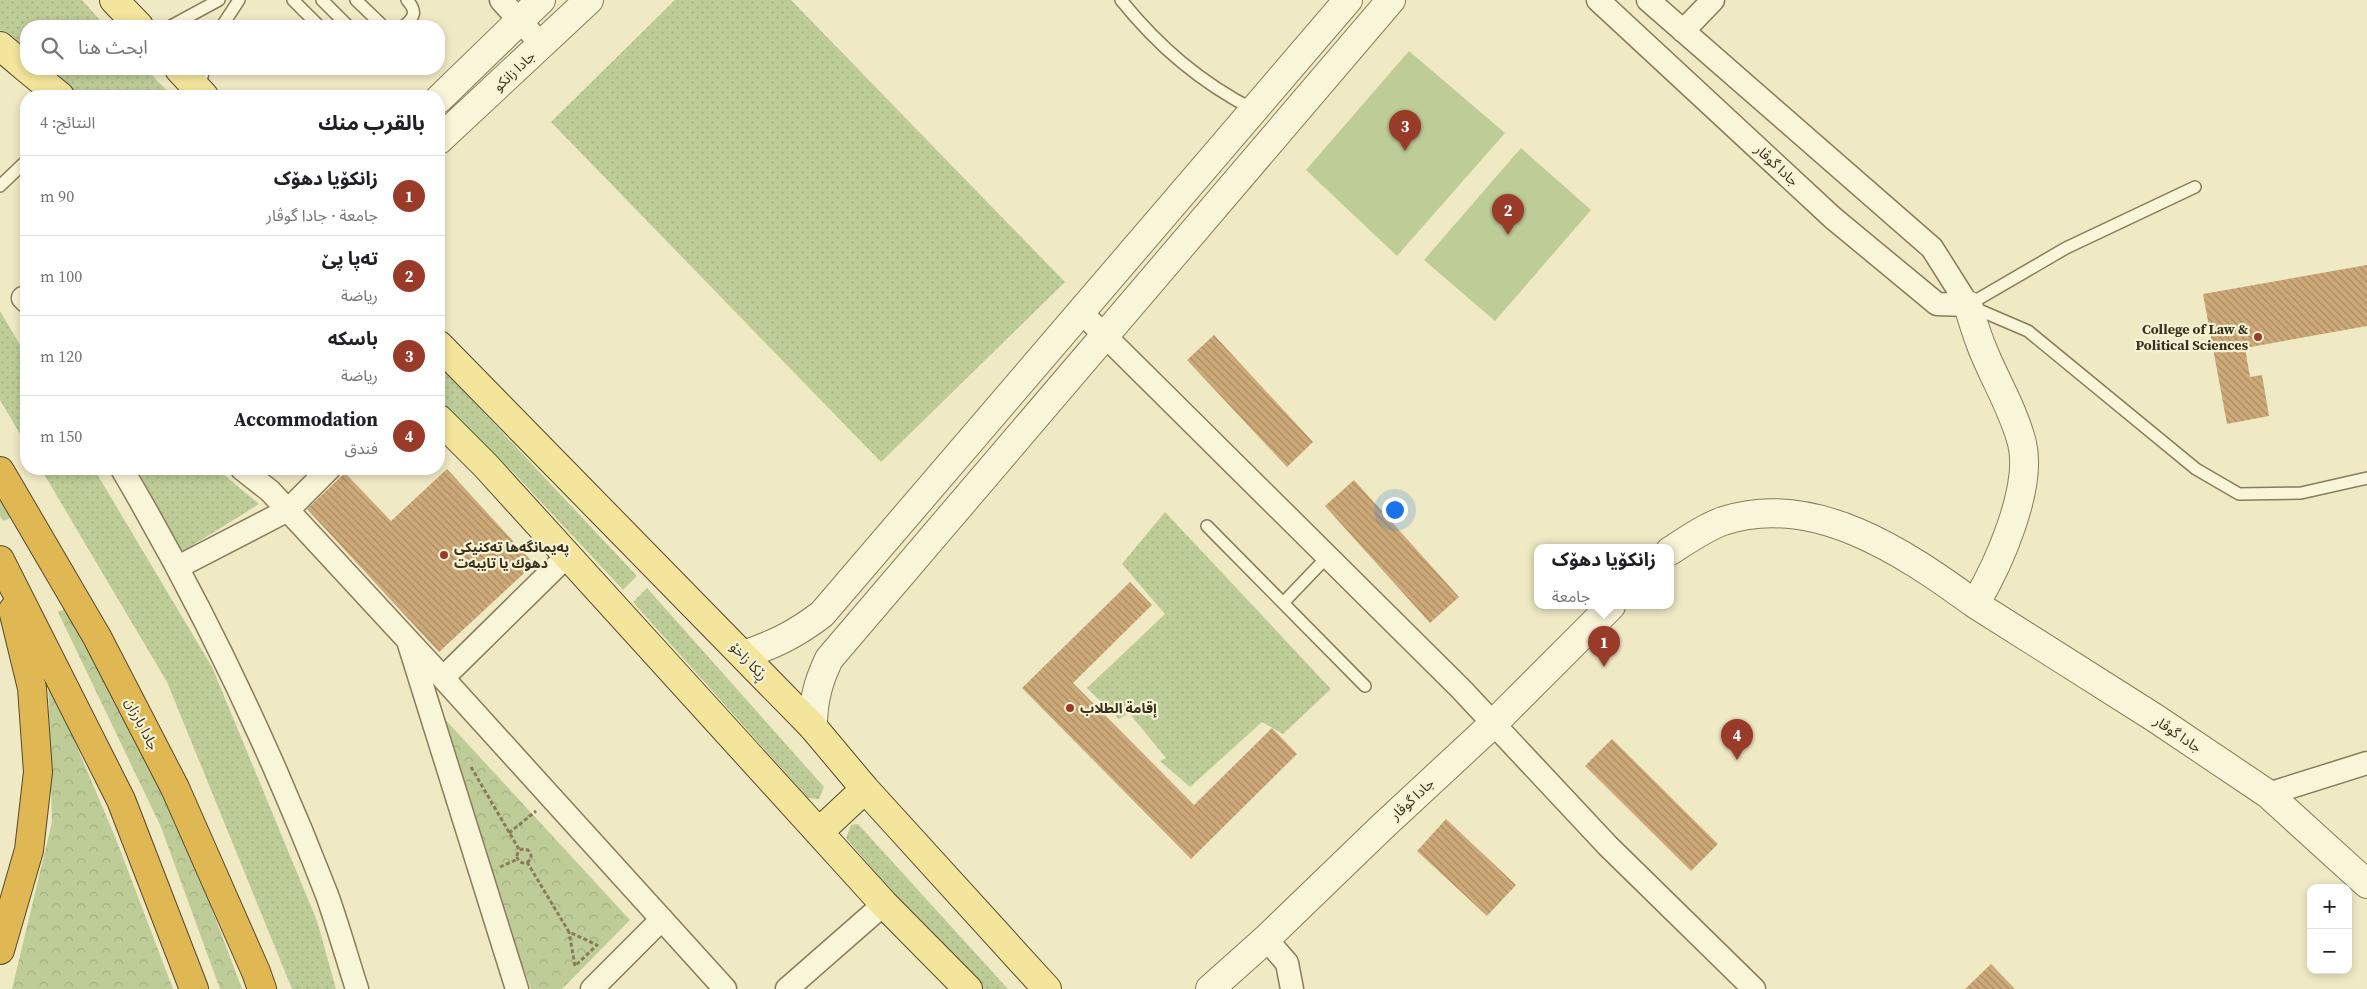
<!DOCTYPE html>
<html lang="ar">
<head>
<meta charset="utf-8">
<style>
	:root { --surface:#fff; --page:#f6f6f6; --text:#202124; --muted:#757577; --line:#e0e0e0; --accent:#9a3a29 }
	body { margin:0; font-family:"Source Serif 4","Noto Sans Arabic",serif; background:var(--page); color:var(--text); direction:rtl }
	.controls { position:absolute; right:15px; bottom:15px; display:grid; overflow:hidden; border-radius:10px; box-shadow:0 2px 8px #0003 }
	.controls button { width:45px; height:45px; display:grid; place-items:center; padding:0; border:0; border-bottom:1px solid var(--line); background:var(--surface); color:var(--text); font:25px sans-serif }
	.you { position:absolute; left:1394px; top:509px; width:18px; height:18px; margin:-12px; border:4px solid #fff; border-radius:50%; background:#1a73e8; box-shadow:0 0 0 8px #1a73e833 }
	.badge { display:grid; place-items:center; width:32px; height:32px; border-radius:50%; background:var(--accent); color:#fff; font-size:16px; font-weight:700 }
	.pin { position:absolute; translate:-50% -41px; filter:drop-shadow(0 1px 2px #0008) }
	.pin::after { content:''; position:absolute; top:26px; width:18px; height:15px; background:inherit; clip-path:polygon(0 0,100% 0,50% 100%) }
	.popup { position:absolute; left:1534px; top:544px; width:140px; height:65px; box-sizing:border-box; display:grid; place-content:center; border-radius:10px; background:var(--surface); filter:drop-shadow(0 1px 4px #0005); font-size:16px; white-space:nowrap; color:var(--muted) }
	.popup b { font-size:19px; color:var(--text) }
	.popup::after { content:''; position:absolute; left:50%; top:100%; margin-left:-10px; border:10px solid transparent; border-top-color:var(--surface) }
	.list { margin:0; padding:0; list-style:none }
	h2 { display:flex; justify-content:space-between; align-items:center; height:65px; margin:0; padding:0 20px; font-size:21px }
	h2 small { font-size:16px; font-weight:400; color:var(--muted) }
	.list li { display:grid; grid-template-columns:32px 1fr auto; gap:15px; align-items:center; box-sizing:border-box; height:80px; padding:0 20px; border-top:1px solid var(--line) }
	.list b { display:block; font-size:19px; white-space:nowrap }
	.list p { margin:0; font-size:16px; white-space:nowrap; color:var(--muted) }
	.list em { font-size:16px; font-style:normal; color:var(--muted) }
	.icon { flex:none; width:28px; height:28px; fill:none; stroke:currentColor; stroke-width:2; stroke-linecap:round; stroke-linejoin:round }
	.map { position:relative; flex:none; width:2367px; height:989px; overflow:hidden; direction:ltr }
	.search { position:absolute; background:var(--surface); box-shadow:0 2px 8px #0003; left:20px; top:20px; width:425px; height:55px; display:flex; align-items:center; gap:12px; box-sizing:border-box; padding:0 18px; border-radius:20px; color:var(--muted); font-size:19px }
	.panel { position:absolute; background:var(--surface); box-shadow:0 2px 8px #0003; left:20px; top:90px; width:425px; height:385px; border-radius:20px; direction:rtl }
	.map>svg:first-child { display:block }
	.grass { fill:url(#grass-dots) }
	.park { fill:url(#park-crowns) }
	.pitch { fill:#becd98 }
	.building { fill:url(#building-back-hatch) }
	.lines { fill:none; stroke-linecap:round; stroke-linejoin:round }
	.service-casing { stroke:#8a7b5a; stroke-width:14 }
	.minor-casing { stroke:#8a7b5a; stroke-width:25 }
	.tertiary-casing { stroke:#8a7b5a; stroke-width:30 }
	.primary-casing { stroke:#58482e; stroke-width:30 }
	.motorway-casing { stroke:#58482e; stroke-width:30 }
	.path { stroke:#8a7b5a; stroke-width:3; stroke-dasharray:4 2.5; stroke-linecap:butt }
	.service { stroke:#f9f5d8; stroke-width:11 }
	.minor { stroke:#f9f5d8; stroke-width:22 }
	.tertiary { stroke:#f9f5d8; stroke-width:28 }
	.primary { stroke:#f3e59b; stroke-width:28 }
	.motorway { stroke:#dfb854; stroke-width:28 }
	.poi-dot { fill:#9a3a29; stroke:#f6f2d4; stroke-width:2 }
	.labels { text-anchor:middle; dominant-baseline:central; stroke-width:4.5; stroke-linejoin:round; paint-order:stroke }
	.street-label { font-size:14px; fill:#3a301e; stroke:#f6f2d4 }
	.poi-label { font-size:14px; font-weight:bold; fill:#3a301e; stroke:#f6f2d4; text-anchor:start }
</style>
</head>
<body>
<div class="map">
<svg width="2367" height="989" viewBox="0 0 2367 989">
	<defs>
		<pattern id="grass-dots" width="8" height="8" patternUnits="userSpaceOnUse" patternTransform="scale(1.25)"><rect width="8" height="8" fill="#becd98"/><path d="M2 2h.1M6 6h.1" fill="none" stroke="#a4b083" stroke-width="1.8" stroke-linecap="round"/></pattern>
		<pattern id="park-crowns" width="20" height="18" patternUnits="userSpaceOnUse" patternTransform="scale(1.25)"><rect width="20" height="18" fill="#becd98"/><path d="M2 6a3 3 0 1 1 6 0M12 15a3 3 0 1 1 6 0" fill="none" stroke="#a4b083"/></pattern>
		<pattern id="building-back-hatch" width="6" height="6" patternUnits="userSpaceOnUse" patternTransform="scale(1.25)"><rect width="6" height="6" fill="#ceaa79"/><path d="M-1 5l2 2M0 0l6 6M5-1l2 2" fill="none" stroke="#a88b63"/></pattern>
	</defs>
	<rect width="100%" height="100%" fill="#efe9c4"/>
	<path class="grass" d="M0,0h82l23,26h-79v25l-26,-21z
		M675,0h116l274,282 -184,180 -330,-340z
		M47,69h99l26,27h-92z
		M0,311l26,44v89l-26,-44z
		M439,365l198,211 -14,14 -106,-114 -78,-77z
		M41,469h53l118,198 105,254 19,68h-44l-125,-307z
		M137,469h80l42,35 -77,48z
		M1165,512l166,177 -48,45 -21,-12 -72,65 -30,-26 6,-3 -37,-45 -10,6 -32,-31 78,-74 -43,-50z
		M647,588l177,199 -5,12 -11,-1 -175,-196z
		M858,824l150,165h-34l-128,-151 5,-13z"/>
	<path class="park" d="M0,494l13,23 -10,4 -3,-5z
		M68,608l100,184 74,197h-22l-59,-162 -103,-215z
		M48,678l68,161 57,150h-161l40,-167z
		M441,715l189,205 -68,69h-31l-99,-271z"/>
	<path class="pitch" d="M1409,51l96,82 -108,123 -91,-86z
		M1521,148l70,62 -96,111 -71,-61z"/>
	<path class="building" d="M2367,265v61l-122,22 5,29 12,-2 7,41 -42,8 -24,-130z
		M1214,335l99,107 -26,25 -100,-107z
		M447,469l87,95 -95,88 -132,-143 38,-36 46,48z
		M1354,480l105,117 -29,26 -105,-117z
		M1130,582l22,23 -79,78 121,122 78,-77 25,26 -106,105 -169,-171z
		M1612,739l106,105 -27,27 -106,-105z
		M1446,819l70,66 -29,31 -70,-65z
		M1991,964l24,25h-50z"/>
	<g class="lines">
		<defs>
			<path id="service" d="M293,0l26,26
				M322,0l26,26
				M356,0l27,26
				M1121,0c38,47 79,82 133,110
				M171,26l48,-26
				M222,26l17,-26
				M404,26c11,-9 13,-15 3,-26
				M199,88l5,-19
				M0,186l26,-25
				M1968,305l98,-57 129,-61
				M1972,307l56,24 168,138 43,25 62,-1 66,-15
				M1207,526l158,160
				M1283,603l45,-47"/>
			<path id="minor" d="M501,0l41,45
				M1598,0l235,218 104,86 31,1
				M1648,0l284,248 36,57
				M1683,31l30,-31
				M23,298l3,3
				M1081,312l380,377 147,157 146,143
				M122,469c80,136 148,279 205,426 11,31 20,63 30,94
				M242,469l28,22 173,187 282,311
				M178,567l110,-57 41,-41
				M409,644l108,345
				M443,678l125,-123
				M2268,794l99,-31
				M1266,939l21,24 5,26
				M592,989l70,-70
				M787,989l97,-85"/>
			<path id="tertiary" d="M439,99l102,-99
				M439,140l150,-140
				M1968,305c4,14 8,27 13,40 13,34 32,63 41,98 11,45 -24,123 -47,161l180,114 113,76 99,90
				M1670,551c17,-11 34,-23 53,-30 91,-30 182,32 252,83
				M744,655c31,-11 52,-21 78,-41l526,-614
				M813,727c0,-26 5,-45 16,-68l562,-659
				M1210,989l56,-50 116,-112 111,-103 118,-118"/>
			<path id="primary" d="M114,0l25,26
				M0,46l26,22
				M27,69l33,27
				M179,69l25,27
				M439,345l374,382 52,62 182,200
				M439,419l47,47 398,438 84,85
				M819,832l46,-43"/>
			<path id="motorway" d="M0,471l97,166 78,151 81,184 6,17
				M0,560l121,240 73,189
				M0,950l29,-100 9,-78 -6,-84 -19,-78"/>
		</defs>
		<use href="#service" class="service-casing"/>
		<use href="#minor" class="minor-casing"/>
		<use href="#tertiary" class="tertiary-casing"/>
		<use href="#primary" class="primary-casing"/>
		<use href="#motorway" class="motorway-casing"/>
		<path class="path" d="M471,767l49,84
			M509,833l27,-22
			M517 856a7 7 0 1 1 14 0a7 7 0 1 1-14 0Z
			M527,862l42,70 28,13 -22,21 -6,-34
			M500,867l18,-8"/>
		<use href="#service" class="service"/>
		<use href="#minor" class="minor"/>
		<use href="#tertiary" class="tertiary"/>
		<use href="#primary" class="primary"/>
		<use href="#motorway" class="motorway"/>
	</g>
	<g class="poi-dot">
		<circle cx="2258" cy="337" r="5"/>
		<circle cx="444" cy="555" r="5"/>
		<circle cx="1070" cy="708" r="5"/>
	</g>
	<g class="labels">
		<g class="street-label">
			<text transform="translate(514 71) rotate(-43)">جادا زانکو</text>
			<text transform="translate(1777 165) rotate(43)">جادا گوڤار</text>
			<text transform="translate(749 661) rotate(46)">ڕێکا زاخۆ</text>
			<text transform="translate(142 724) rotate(63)">جادا بارزان</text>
			<text transform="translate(2178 734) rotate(34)">جادا گوڤار</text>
			<text transform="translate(1412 799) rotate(-43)">جادا گوڤار</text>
		</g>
		<g class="poi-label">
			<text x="2248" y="329" text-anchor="end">College of Law &amp;<tspan x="2248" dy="16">Political Sciences</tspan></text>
			<text x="454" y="547">پەیمانگەها تەکنیکی<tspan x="454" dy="16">دهوك یا تایبەت</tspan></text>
			<text x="1080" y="708">إقامة الطلاب</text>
		</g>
	</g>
</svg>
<div class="controls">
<button>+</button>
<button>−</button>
</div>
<div class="you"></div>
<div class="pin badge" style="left:1604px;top:667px">1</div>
<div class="popup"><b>زانکۆیا دهۆک</b>جامعة</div>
<div class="pin badge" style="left:1508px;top:235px">2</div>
<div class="pin badge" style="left:1405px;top:151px">3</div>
<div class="pin badge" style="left:1737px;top:760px">4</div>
<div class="search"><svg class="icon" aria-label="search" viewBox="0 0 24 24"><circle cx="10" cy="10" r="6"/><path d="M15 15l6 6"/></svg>ابحث هنا</div>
<section class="panel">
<h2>بالقرب منك<small>النتائج: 4</small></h2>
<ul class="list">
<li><span class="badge">1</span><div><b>زانکۆیا دهۆک</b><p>جامعة · جادا گوڤار</p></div><em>90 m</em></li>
<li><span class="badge">2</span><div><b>تەپا پێ</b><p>رياضة</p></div><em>100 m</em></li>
<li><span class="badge">3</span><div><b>باسکە</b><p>رياضة</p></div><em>120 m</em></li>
<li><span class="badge">4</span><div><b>Accommodation</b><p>فندق</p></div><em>150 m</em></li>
</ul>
</section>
</div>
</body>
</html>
